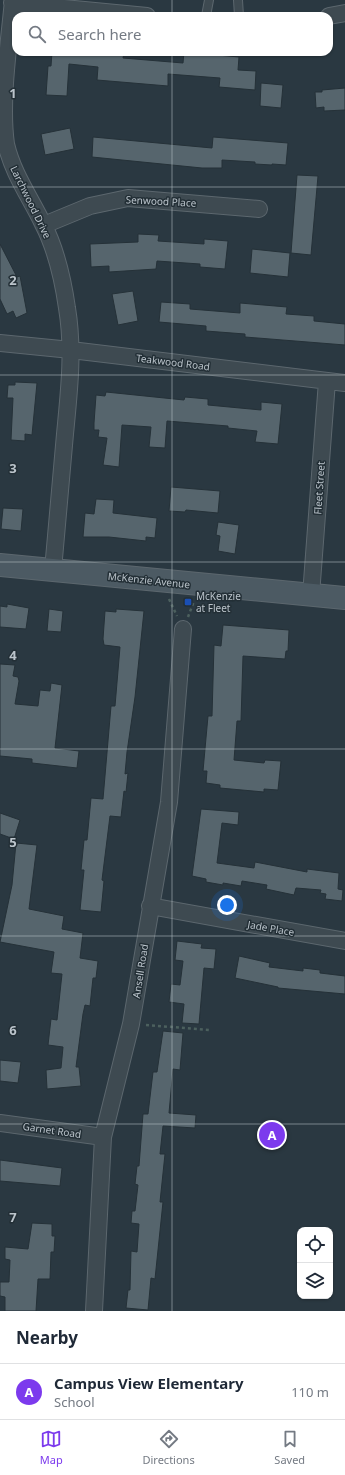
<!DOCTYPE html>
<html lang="en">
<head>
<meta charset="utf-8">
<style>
	:root { --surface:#fff; --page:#f2f2f3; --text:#1f2937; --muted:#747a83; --line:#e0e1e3; --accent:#7c3aed }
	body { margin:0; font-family:"Noto Sans",sans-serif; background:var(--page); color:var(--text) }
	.controls { position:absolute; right:12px; bottom:12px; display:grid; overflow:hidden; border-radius:8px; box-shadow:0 1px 3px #0004 }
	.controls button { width:36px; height:36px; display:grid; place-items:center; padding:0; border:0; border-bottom:1px solid var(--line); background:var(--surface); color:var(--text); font:20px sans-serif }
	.you { position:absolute; left:227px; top:905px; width:14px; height:14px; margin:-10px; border:3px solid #fff; border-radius:50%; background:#1a73e8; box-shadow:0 0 0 6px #1a73e833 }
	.badge { display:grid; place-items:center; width:26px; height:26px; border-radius:50%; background:var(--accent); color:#fff; font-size:13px; font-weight:700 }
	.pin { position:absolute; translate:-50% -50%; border:2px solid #fff; box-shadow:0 1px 4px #0006 }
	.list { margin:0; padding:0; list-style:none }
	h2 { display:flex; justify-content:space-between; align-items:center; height:52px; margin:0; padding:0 16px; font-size:17px }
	h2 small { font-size:13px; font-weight:400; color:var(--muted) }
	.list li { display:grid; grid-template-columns:26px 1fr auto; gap:12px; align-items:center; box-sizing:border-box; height:56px; padding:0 16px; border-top:1px solid var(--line) }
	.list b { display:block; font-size:15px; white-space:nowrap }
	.list p { margin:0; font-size:13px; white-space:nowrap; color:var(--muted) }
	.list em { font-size:13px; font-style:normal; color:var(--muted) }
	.icon { flex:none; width:22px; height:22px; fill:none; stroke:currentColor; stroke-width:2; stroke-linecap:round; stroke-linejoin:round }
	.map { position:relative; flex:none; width:345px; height:1311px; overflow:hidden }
	.search { position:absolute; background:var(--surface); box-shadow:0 1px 3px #0004; left:12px; right:12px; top:12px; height:44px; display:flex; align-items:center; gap:10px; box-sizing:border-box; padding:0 14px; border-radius:12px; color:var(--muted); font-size:15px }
	.sheet { height:108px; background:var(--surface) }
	nav { display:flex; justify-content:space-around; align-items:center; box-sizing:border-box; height:56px; border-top:1px solid var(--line); background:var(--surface); font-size:11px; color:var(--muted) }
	nav a { display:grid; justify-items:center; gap:2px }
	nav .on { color:var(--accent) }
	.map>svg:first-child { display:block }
	.building { fill:#56656d; stroke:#253138 }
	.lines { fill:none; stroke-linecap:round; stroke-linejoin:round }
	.service-casing { stroke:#5c676e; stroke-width:10 }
	.minor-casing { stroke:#5c676e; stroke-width:18 }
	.secondary-casing { stroke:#5c676e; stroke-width:24 }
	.path { stroke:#4c605e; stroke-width:2.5; stroke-dasharray:3 3; stroke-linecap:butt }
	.service { stroke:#3e4a51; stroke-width:8 }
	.minor { stroke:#3e4a51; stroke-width:16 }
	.secondary { stroke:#4c5a63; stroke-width:22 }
	.grid { fill:none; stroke:#bbc4cb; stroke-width:1; stroke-opacity:0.55 }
	.transit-dot { fill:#1a4fb4; stroke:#232f36; stroke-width:1.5 }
	.labels { text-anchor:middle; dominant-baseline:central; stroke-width:3; stroke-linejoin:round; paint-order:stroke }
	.street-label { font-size:10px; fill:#bbc4cb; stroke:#232f36 }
	.poi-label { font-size:10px; fill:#bbc4cb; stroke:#232f36; text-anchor:start }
	.grid-label { font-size:13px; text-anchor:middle; font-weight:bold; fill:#bbc4cb; stroke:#232f36; stroke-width:3; stroke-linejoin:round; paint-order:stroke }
</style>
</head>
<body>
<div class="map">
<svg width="345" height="1311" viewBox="0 0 345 1311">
	<rect width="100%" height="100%" fill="#2a3841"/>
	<path class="building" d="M52,52h58l14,1 -1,5 60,5 1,-11 55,5 -1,13 18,1 -1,19 -36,-3 1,-9 -52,-4v12l-71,-6 1,-13 -29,-3 -2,32 -21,-1 2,-29h3z
		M261,83l22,2 -2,23 -21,-2z
		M345,88v22l-21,1v-4l-8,1 -1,-16h7v-2z
		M70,128l4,21 -29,6 -4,-21z
		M93,137l119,11 1,-11 75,6 -2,22 -14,-1v1l-17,-1v-2l-33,-2v8h-20l-110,-11z
		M297,175l21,1 -7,79 -20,-2z
		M138,234l21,1 -1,6 46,3v-5l24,2 -3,28 -25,-2v-3l-43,-3 -1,8 -47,3v-6l-18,1 -1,-23 48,-2z
		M0,244l17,33 3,-1 7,37 -11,5 -3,-7 -6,3 -7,-15z
		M252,249l38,4 -2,24 -38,-4z
		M133,291l5,30 -20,4 -6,-31z
		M161,302l29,2v5l50,4v-10l47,4 -1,7 28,2v5l31,3v21l-100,-8v-3l-39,-3v-5l-47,-4z
		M15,382l22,1 -5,52 -7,-1v7l-14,-1 2,-42h-6l1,-13h7z
		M106,392l78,8 1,-3 23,2v6l53,5v-8l21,2 -4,40 -23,-2 2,-11 -29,-3v-2l-61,-5 -2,27 -16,-1 2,-20 -29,-2 -3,42 -16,-2 4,-27 -9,-1 1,-7h-5v-7l2,-28 9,1z
		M171,487l49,4 -2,22 -32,-3 -1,2 -16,-1z
		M96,499l18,1 -1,13 44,5 -2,20 -9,-1v4l-37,-4h-26l2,-24 9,1z
		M3,508l20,1 -2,22 -20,-2z
		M218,522l21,3 -4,29 -17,-3 2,-15 -4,-1z
		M7,604l22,4 -3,21 -26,-2v-21l7,1z
		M49,609l14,2 -2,21 -14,-1z
		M116,609l28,2 -9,86 -8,55 -2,22 3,-1 -2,19 -2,-1 -3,26 -11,-1 -8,64 2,1 -3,31 -21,-2 4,-40h-3l3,-30h3l4,-42 12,1 8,-93h4l5,-59 -16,-2 -1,-6 2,-28 11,1z
		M223,625l66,5 -1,21h-2l-1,8 -42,-3 -2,65h-4l-3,39 30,3 1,-3 16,1 -3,29 -14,-1v3l-44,-4v-3l-14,-2 1,-12h-4l5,-55h4l2,-71 7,1z
		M0,664l15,1 -2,11 5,1 1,4 -4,23 23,2 2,-16 10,1 1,-8 11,2 -7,63 24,3 -2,17 -45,-5v-4l-32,-3z
		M201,809l38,3 -1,13 -16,-2 -5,40 37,5 1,-6 52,10v-3l32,4 -1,16 5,1 -1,11 -17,-2 1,-5 -6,-1 1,-3 -25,-2 -2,7 -28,-6 1,-4 -25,-4 -1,5 -18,-3v2l-17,-3v-3l-14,-3z
		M0,813l20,7 -6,19 -14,-5z
		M16,843l21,2 -8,64 35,7 -2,13 21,4 -3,25 18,3 -2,17h-3l-3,28 -5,-1 -2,9 -7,53h3l2,19 -34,3 -1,-19 15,-2 2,-21 -15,-2 3,-26 6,1 5,-46 -11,-1 3,-21 -54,-10 12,-57z
		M177,941l25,3 -1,4 15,1 -2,20 -10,-1 -5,56 -17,-1 2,-19 -15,-2 2,-18 9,1 3,-24 -8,-1z
		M239,956l31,7 -1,4 34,4v-3l17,2v3l25,3v18l-67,-6v-1l-43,-9z
		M163,1031l20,2 -3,37 -7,-1 -4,44 27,2 -1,13 -32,-2 -3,28h5l-5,48h3l-8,77 -4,-1 -3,32 -22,-2 2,-18h2l1,-39 6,1 2,-28 -8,-1 1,-12h3l3,-26 -3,-1 2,-18h2l4,-52h5l5,-42h4z
		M0,1060l21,2 -3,21 -18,-2z
		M0,1160l62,8 -2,18 -60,-5z
		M32,1223l20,1v12h3l-1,16h-3l-1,27h-12l-2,32h-31v-14l-5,-1v-14h9l1,-22 -5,-1v-12l23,2z"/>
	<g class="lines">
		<defs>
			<path id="service" d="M238,0l1,16
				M206,16l3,-16"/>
			<path id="minor" d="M13,0c-4,44 -13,102 -7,144 7,30 24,53 37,80 13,25 20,56 24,84 7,42 2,84 -2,126 -4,45 -8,91 -12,136
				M12,3l135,13
				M329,16l16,-3
				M44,225l46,-19 38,-8 131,11
				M0,343l71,7 274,33
				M311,595l16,-214
				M150,906l195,35
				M0,1123l103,14
				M94,1311l9,-174 28,-113 38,-222 14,-173"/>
			<path id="secondary" d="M0,565l345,33"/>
		</defs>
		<use href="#service" class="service-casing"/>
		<use href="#minor" class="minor-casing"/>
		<use href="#secondary" class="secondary-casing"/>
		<path class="path" d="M169,599l8,17
			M188,617l6,-16
			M146,1025l64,5"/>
		<use href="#service" class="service"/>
		<use href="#minor" class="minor"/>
		<use href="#secondary" class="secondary"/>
	</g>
	<path class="grid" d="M172,0v16M172,52v1259M0,187h345M0,375h345M0,562h345M0,749h345M0,936h345M0,1124h345"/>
	<rect class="transit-dot" x="184" y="598" width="8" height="8" rx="2"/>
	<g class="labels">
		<g class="street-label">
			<text transform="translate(161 201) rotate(3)">Senwood Place</text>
			<text transform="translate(31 202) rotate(64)">Larchwood Drive</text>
			<text transform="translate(173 362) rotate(7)">Teakwood Road</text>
			<text transform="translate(319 488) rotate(-86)">Fleet Street</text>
			<text transform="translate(149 580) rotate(6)">McKenzie Avenue</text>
			<text transform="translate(271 928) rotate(10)">Jade Place</text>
			<text transform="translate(140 971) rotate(-81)">Ansell Road</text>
			<text transform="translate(52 1130) rotate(8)">Garnet Road</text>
		</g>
		<g class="poi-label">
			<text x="196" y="596">McKenzie<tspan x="196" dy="12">at Fleet</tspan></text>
		</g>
	</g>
	<g class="grid-label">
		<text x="13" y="98">1</text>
		<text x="13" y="285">2</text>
		<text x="13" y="473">3</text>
		<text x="13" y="660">4</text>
		<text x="13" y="847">5</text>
		<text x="13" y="1035">6</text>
		<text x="13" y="1222">7</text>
	</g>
</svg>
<div class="controls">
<button><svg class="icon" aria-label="locate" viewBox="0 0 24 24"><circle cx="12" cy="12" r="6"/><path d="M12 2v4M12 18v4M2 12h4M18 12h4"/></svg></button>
<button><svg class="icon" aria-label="layers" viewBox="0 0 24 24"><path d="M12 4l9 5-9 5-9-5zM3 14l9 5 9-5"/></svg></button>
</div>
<div class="you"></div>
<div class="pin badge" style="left:272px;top:1135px">A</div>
<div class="search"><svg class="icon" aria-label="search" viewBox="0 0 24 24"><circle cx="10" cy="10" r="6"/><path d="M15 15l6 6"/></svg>Search here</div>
</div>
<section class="sheet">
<h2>Nearby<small></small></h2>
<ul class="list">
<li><span class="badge">A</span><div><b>Campus View Elementary</b><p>School</p></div><em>110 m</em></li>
</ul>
</section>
<nav>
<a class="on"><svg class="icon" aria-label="map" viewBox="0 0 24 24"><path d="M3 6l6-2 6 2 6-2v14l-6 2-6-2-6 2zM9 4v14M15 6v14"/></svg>Map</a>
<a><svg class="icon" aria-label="directions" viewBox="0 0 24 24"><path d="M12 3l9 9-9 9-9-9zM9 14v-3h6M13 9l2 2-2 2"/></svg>Directions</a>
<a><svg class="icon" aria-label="saved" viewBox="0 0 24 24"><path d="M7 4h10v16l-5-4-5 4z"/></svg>Saved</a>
</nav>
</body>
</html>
